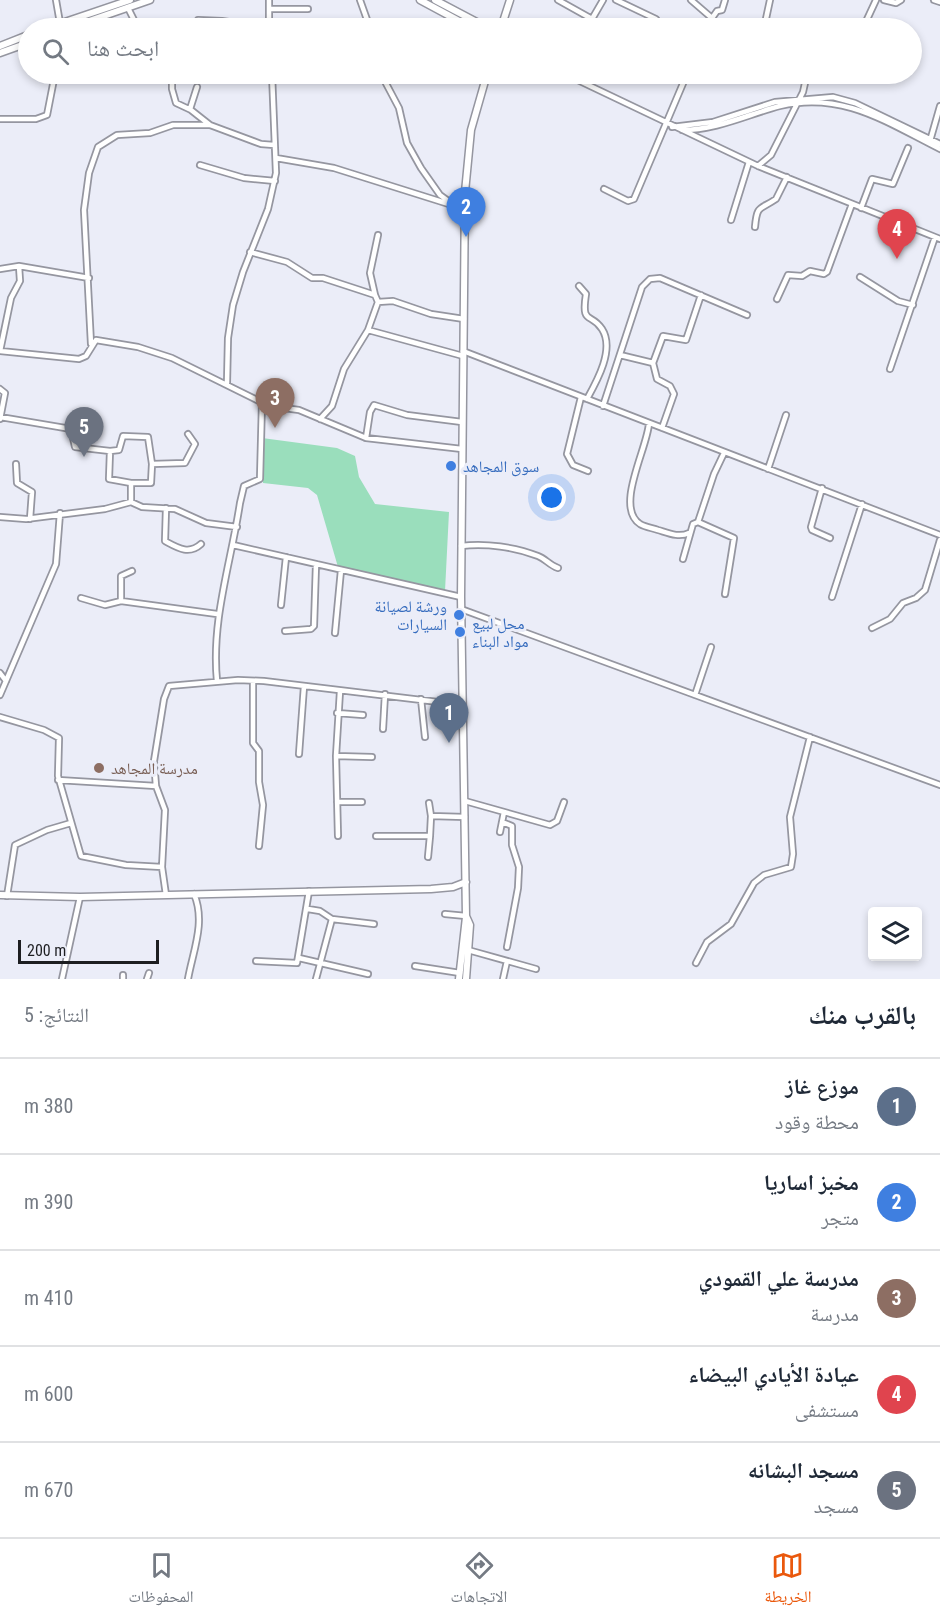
<!DOCTYPE html>
<html lang="ar">
<head>
<meta charset="utf-8">
<style>
	:root { --surface:#fff; --page:#f6f6f7; --text:#1f2937; --muted:#747a83; --line:#e0e1e3; --accent:#ea580c }
	body { margin:0; font-family:"Roboto Condensed","Noto Naskh Arabic",sans-serif; background:var(--page); color:var(--text); direction:rtl }
	.controls { position:absolute; right:18px; bottom:18px; display:grid; overflow:hidden; border-radius:6px; box-shadow:0 3px 9px #0003 }
	.controls button { width:54px; height:54px; display:grid; place-items:center; padding:0; border:0; border-bottom:2px solid var(--line); background:var(--surface); color:var(--text); font:30px sans-serif }
	.scale { position:absolute; left:18px; bottom:15px; width:141px; box-sizing:border-box; padding-left:6px; border:3px solid #1d1e21; border-top:0; font-size:16px; line-height:21px; white-space:nowrap; color:#1d1e21; -webkit-text-stroke:4px #ebedf8; paint-order:stroke }
	.you { position:absolute; left:552px; top:498px; width:21px; height:21px; margin:-15px; border:4px solid #fff; border-radius:50%; background:#1a73e8; box-shadow:0 0 0 9px #1a73e833 }
	.badge { display:grid; place-items:center; width:39px; height:39px; border-radius:50%; background:var(--accent); color:#fff; font-size:20px; font-weight:700 }
	.pin { position:absolute; translate:-50% -50px; filter:drop-shadow(0 2px 3px #0008) }
	.pin::after { content:''; position:absolute; top:32px; width:21px; height:18px; background:inherit; clip-path:polygon(0 0,100% 0,50% 100%) }
	.list { margin:0; padding:0; list-style:none }
	h2 { display:flex; justify-content:space-between; align-items:center; height:78px; margin:0; padding:0 24px; font-size:26px }
	h2 small { font-size:20px; font-weight:400; color:var(--muted) }
	.list li { display:grid; grid-template-columns:39px 1fr auto; gap:18px; align-items:center; box-sizing:border-box; height:96px; padding:0 24px; border-top:2px solid var(--line) }
	.list b { display:block; font-size:22px; white-space:nowrap }
	.list p { margin:0; font-size:20px; white-space:nowrap; color:var(--muted) }
	.list em { font-size:20px; font-style:normal; color:var(--muted) }
	.icon { flex:none; width:33px; height:33px; fill:none; stroke:currentColor; stroke-width:2; stroke-linecap:round; stroke-linejoin:round }
	.map { position:relative; flex:none; width:940px; height:979px; overflow:hidden; direction:ltr }
	.search { position:absolute; background:var(--surface); box-shadow:0 3px 9px #0003; left:18px; right:18px; top:18px; height:66px; display:flex; align-items:center; gap:15px; box-sizing:border-box; padding:0 21px; border-radius:33px; color:var(--muted); font-size:22px }
	.sheet { height:558px; background:var(--surface) }
	nav { display:flex; justify-content:space-around; align-items:center; box-sizing:border-box; height:84px; border-top:2px solid var(--line); background:var(--surface); font-size:16px; color:var(--muted) }
	nav a { display:grid; justify-items:center; gap:3px }
	nav .on { color:var(--accent) }
	.map>svg:first-child { display:block }
	.green { fill:#9adebc }
	.lines { fill:none; stroke-linecap:round; stroke-linejoin:round }
	.minor-casing { stroke:#9596a0; stroke-width:8 }
	.secondary-casing { stroke:#9596a0; stroke-width:9 }
	.minor { stroke:#fff; stroke-width:4.5 }
	.secondary { stroke:#fff; stroke-width:6 }
	.shop-dot { fill:#3f7fe0; stroke:#ebedf8; stroke-width:2 }
	.education-dot { fill:#8d6e63; stroke:#ebedf8; stroke-width:2 }
	.labels { text-anchor:middle; dominant-baseline:central; stroke-width:6; stroke-linejoin:round; paint-order:stroke }
	.shop-label { font-size:16px; fill:#366cbe; stroke:#ebedf8; text-anchor:start }
	.education-label { font-size:16px; fill:#785e54; stroke:#ebedf8; text-anchor:start }
</style>
</head>
<body>
<div class="map">
<svg width="940" height="979" viewBox="0 0 940 979">
	<rect width="100%" height="100%" fill="#ebedf8"/>
	<path class="green" d="M262,438l75,10 18,8 4,21 16,27 74,8 -4,79 -107,-24 -21,-72 -9,-7 -45,-5z"/>
	<g class="lines">
		<defs>
			<path id="minor" d="M56,0l4,23
				M269,0v28
				M360,0l10,28
				M558,0l34,19 11,-19
				M616,0l40,19 5,9
				M691,0l22,19
				M884,0l12,3 5,-3
				M934,0l6,2
				M128,8l10,20
				M269,9h39
				M198,20l24,1 47,7
				M587,28l5,-9
				M705,28l12,-17 5,-1 3,-10
				M764,28l6,-28
				M863,28l13,-28
				M172,74v15l4,14 15,7 19,15
				M381,74l18,34 8,35 14,25 19,27 25,18
				M565,74l193,92 182,73
				M190,109l7,-22
				M0,119h36l11,-4 8,-41
				M672,127l41,-5 62,-20 58,-5 22,6 85,41
				M682,130c35,0 64,-15 98,-24 62,-15 106,16 160,43
				M930,141l10,-35
				M276,158l58,10 121,38
				M200,165l44,13 31,3
				M758,166l13,-11 32,-63 4,-18
				M604,189l24,12 6,-2 53,-125
				M861,208l11,-29 21,5 15,-36
				M731,220l18,-58
				M755,227c2,-23 5,-17 21,-28l11,-22
				M250,252l37,10 25,16h11l52,17 3,7
				M19,266l70,12
				M0,269l19,-3 1,15 -9,17 -11,53
				M860,277l38,24 15,4
				M579,286l7,8c-5,32 5,18 16,35 13,20 -5,52 -15,70
				M375,295l-5,-22 8,-38
				M777,299l11,-24 14,1 8,-5 14,3 3,-2 25,-68
				M368,330l95,26
				M91,344l-7,-134 5,-37 9,-26 19,-12 33,-2 23,-8h37l51,19 13,1
				M0,351l79,8 7,-3 10,-16 42,7 34,11 97,48 30,4 67,28 96,11
				M463,351l477,184
				M620,355l33,8
				M890,369l45,-132
				M227,383l1,-45 5,-33 10,-33 25,-63 8,-36 -4,-99
				M0,389l5,4 -5,26
				M581,397l-14,57 6,11 15,6
				M603,406l39,-119 8,-8 10,-1 87,37
				M0,417l71,12 4,18 35,4 -1,28 22,4v19
				M320,419l12,-13 12,-37 24,-39 10,-28 15,-1 38,13 33,5
				M649,423c-1,24 -35,84 -9,101 5,3 12,4 18,6 10,3 21,8 31,3
				M662,428l12,-34 -4,-8 -13,-7 -4,-16 10,-27 23,4 15,-45
				M366,438l4,-26 4,-7 33,10 55,7
				M110,451l9,-1 4,-14 25,1 4,27 33,-1 10,-19 -7,-10
				M16,464l1,19 15,9 -2,27
				M768,469l18,-54
				M131,483h20l1,-19
				M822,488l-11,39 1,3 18,8
				M166,508l-1,33c13,7 24,14 36,3
				M0,517l26,2 79,-10 26,-7 11,5 33,2 31,14 31,4
				M698,522l36,16 -9,56
				M233,545l228,52
				M461,546c25,-3 54,1 77,10 8,3 11,9 20,12
				M683,559l10,-35 5,-2 16,-48 10,-21
				M832,597l30,-93
				M81,598l24,7 16,-4 96,13
				M121,601v-25l11,-5
				M281,605l5,-48
				M461,609l479,176
				M872,628l18,-9 13,-16 13,-5 9,-8 15,-50
				M285,631l26,-2 3,-3 2,-62
				M335,633l6,-63
				M0,673l6,8
				M217,681c-6,-61 14,-118 23,-178l4,-17 16,-7 2,-77
				M253,681v62l6,8v31l4,23 -4,41
				M0,695l56,-131 4,-51
				M695,695l16,-48
				M421,699l4,38
				M337,713l26,2
				M0,717l44,13 15,8 -1,38 23,80 45,9 36,2 4,28
				M383,729l2,-35
				M299,754l5,-68
				M336,756l36,1
				M58,780l98,6
				M465,801l85,24 7,-4 7,-19
				M337,802h25
				M429,803l2,13
				M502,822l10,4v19l7,22 -1,21 -11,59
				M500,832l4,-20
				M338,836l-2,-80 4,-65
				M376,836h54l1,-20 34,1
				M428,857l2,-21
				M162,867l3,-57 -9,-24 -2,-25 10,-62 5,-13 69,-6 26,1 199,24
				M7,896l8,-51 32,-15 24,-7
				M308,909l12,2 12,8 42,5
				M445,914l21,2
				M468,950l68,19
				M299,958l69,16
				M256,961l41,2 12,-72
				M696,963l11,-21 24,-18 23,-41 10,-8 27,-8 2,-13 -3,-37 20,-80
				M415,966l45,7
				M123,975v4
				M62,979l18,-82
				M147,979l2,-6
				M188,979c5,-28 18,-57 6,-85
				M316,979l16,-60
				M503,979l4,-18"/>
			<path id="secondary" d="M420,0l52,28
				M435,0l53,28
				M47,28l83,-28
				M69,28l81,-28
				M501,28l9,-28
				M0,46l28,-11
				M0,53l28,-10
				M0,895l80,2 351,-8 22,-2 13,-5
				M459,979l7,-62
				M466,979l4,-54 -4,-9 -5,-319 4,-405 6,-62 16,-56"/>
		</defs>
		<use href="#minor" class="minor-casing"/>
		<use href="#secondary" class="secondary-casing"/>
		<use href="#minor" class="minor"/>
		<use href="#secondary" class="secondary"/>
	</g>
	<g class="shop-dot">
		<circle cx="451" cy="466" r="6"/>
		<circle cx="459" cy="615" r="6"/>
		<circle cx="460" cy="632" r="6"/>
	</g>
	<circle class="education-dot" cx="99" cy="768" r="6"/>
	<g class="labels">
		<g class="shop-label">
			<text x="463" y="466">سوق المجاهد</text>
			<text x="447" y="606" text-anchor="end">ورشة لصيانة<tspan x="447" dy="18">السيارات</tspan></text>
			<text x="472" y="623">محل لبيع<tspan x="472" dy="18">مواد البناء</tspan></text>
		</g>
		<g class="education-label">
			<text x="111" y="768">مدرسة المجاهد</text>
		</g>
	</g>
</svg>
<div class="controls">
<button><svg class="icon" aria-label="layers" viewBox="0 0 24 24"><path d="M12 4l9 5-9 5-9-5zM3 14l9 5 9-5"/></svg></button>
</div>
<div class="scale">200 m</div>
<div class="you"></div>
<div class="pin badge" style="left:449px;top:743px;background:#5c6f8a">1</div>
<div class="pin badge" style="left:466px;top:237px;background:#3f7fe0">2</div>
<div class="pin badge" style="left:275px;top:428px;background:#8d6e63">3</div>
<div class="pin badge" style="left:897px;top:259px;background:#e0444e">4</div>
<div class="pin badge" style="left:84px;top:457px;background:#6b7280">5</div>
<div class="search"><svg class="icon" aria-label="search" viewBox="0 0 24 24"><circle cx="10" cy="10" r="6"/><path d="M15 15l6 6"/></svg>ابحث هنا</div>
</div>
<section class="sheet">
<h2>بالقرب منك<small>النتائج: 5</small></h2>
<ul class="list">
<li><span class="badge" style="background:#5c6f8a">1</span><div><b>موزع غاز</b><p>محطة وقود</p></div><em>380 m</em></li>
<li><span class="badge" style="background:#3f7fe0">2</span><div><b>مخبز اساريا</b><p>متجر</p></div><em>390 m</em></li>
<li><span class="badge" style="background:#8d6e63">3</span><div><b>مدرسة علي القمودي</b><p>مدرسة</p></div><em>410 m</em></li>
<li><span class="badge" style="background:#e0444e">4</span><div><b>عيادة الأيادي البيضاء</b><p>مستشفى</p></div><em>600 m</em></li>
<li><span class="badge" style="background:#6b7280">5</span><div><b>مسجد البشانه</b><p>مسجد</p></div><em>670 m</em></li>
</ul>
</section>
<nav>
<a class="on"><svg class="icon" aria-label="map" viewBox="0 0 24 24"><path d="M3 6l6-2 6 2 6-2v14l-6 2-6-2-6 2zM9 4v14M15 6v14"/></svg>الخريطة</a>
<a><svg class="icon" aria-label="directions" viewBox="0 0 24 24"><path d="M12 3l9 9-9 9-9-9zM9 14v-3h6M13 9l2 2-2 2"/></svg>الاتجاهات</a>
<a><svg class="icon" aria-label="saved" viewBox="0 0 24 24"><path d="M7 4h10v16l-5-4-5 4z"/></svg>المحفوظات</a>
</nav>
</body>
</html>
